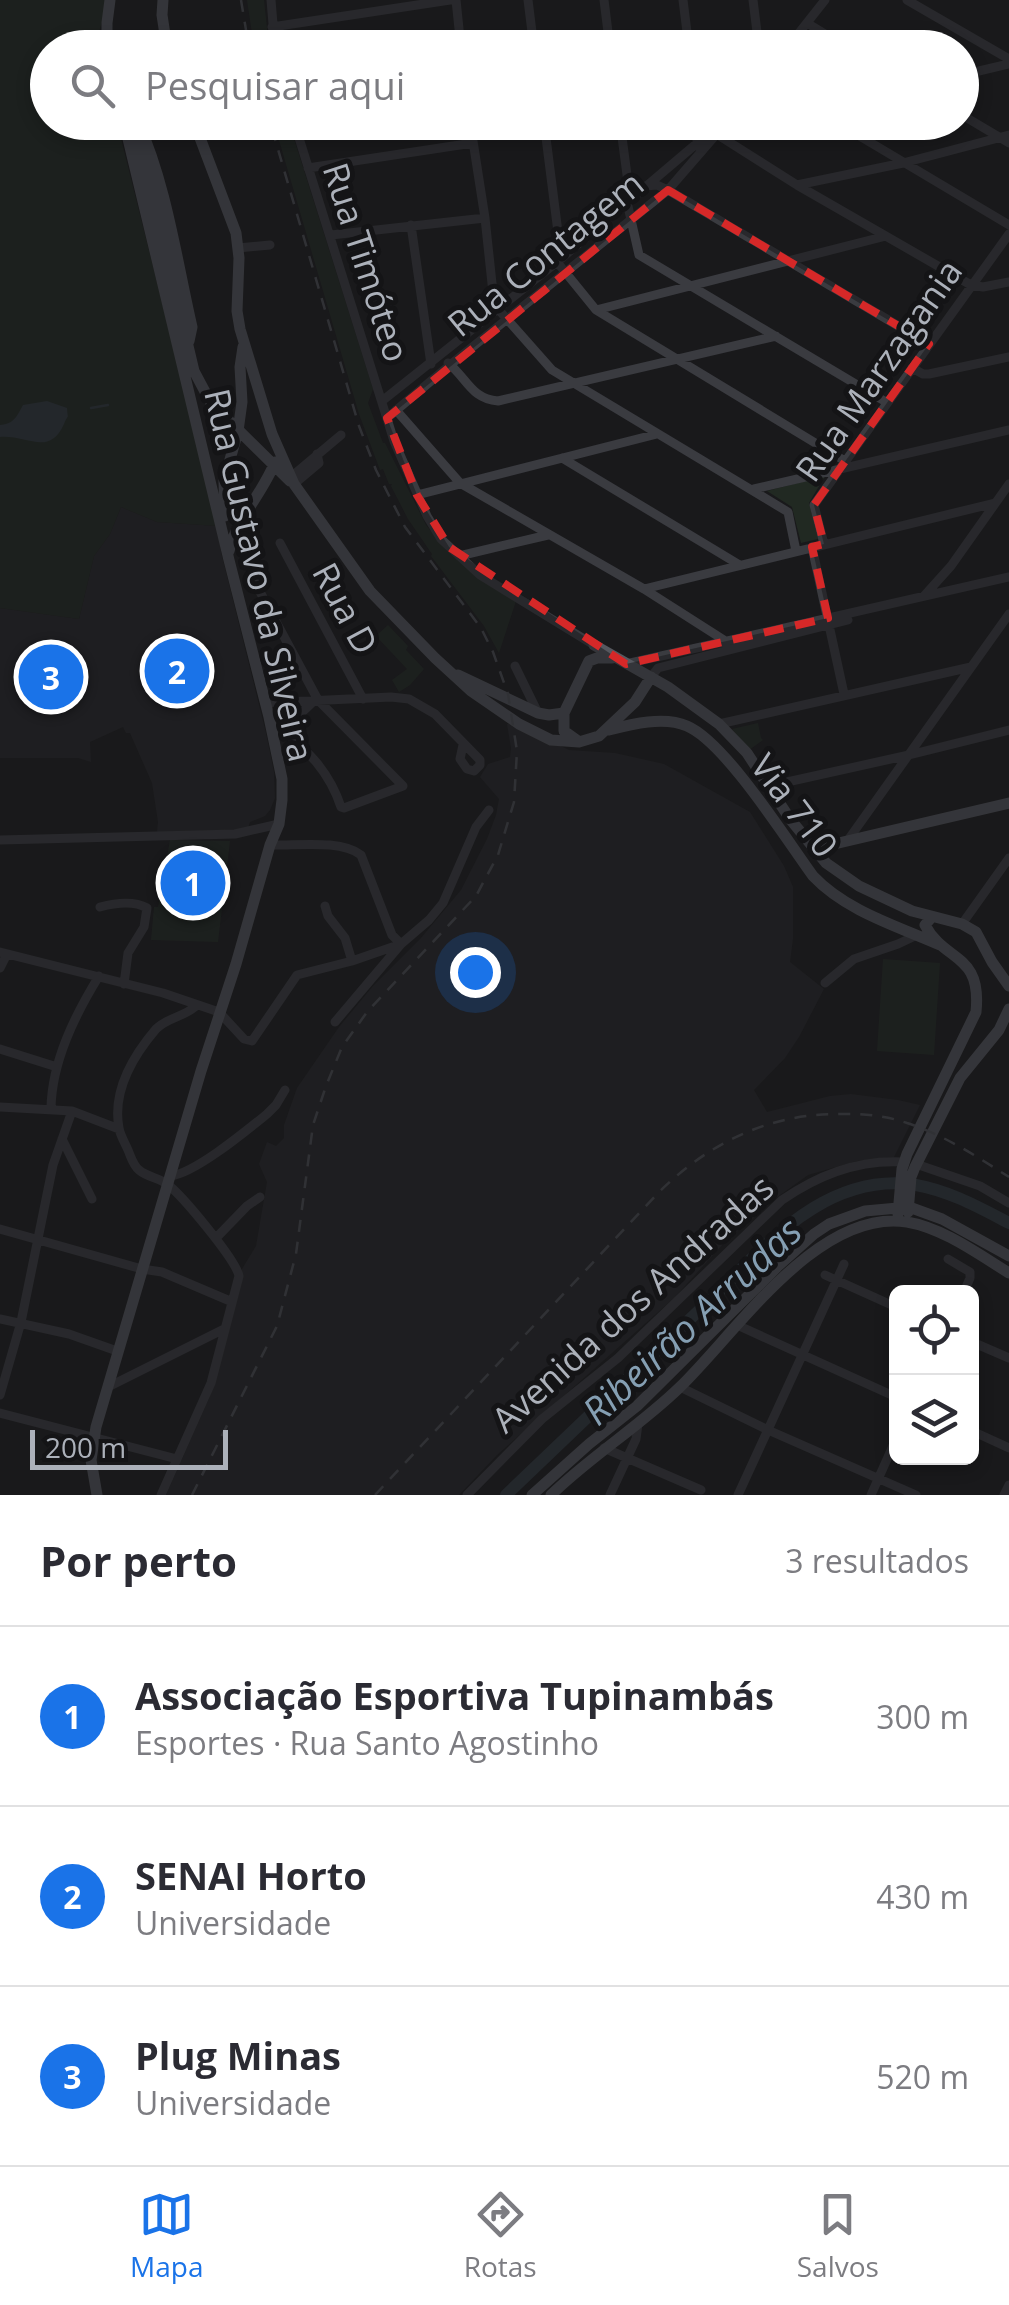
<!DOCTYPE html>
<html lang="pt">
<head>
<meta charset="utf-8">
<style>
	:root { --surface:#fff; --page:#f7f7f7; --text:#2b2b33; --muted:#7c7c81; --line:#e1e1e2; --accent:#1a73e8 }
	body { margin:0; font-family:"Open Sans",sans-serif; background:var(--page); color:var(--text) }
	.controls { position:absolute; right:30px; bottom:30px; display:grid; overflow:hidden; border-radius:15px; box-shadow:0 5px 15px #0003 }
	.controls button { width:90px; height:90px; display:grid; place-items:center; padding:0; border:0; border-bottom:2px solid var(--line); background:var(--surface); color:var(--text); font:50px sans-serif }
	.scale { position:absolute; left:30px; bottom:25px; width:198px; box-sizing:border-box; padding-left:10px; border:5px solid #acb1ba; border-top:0; font-size:28px; line-height:35px; white-space:nowrap; color:#acb1ba; -webkit-text-stroke:8px #141416; paint-order:stroke }
	.you { position:absolute; left:475px; top:972px; width:35px; height:35px; margin:-25px; border:8px solid #fff; border-radius:50%; background:#1a73e8; box-shadow:0 0 0 15px #1a73e833 }
	.badge { display:grid; place-items:center; width:65px; height:65px; border-radius:50%; background:var(--accent); color:#fff; font-size:32px; font-weight:700 }
	.pin { position:absolute; translate:-50% -50%; border:5px solid #fff; box-shadow:0 2px 10px #0006 }
	.list { margin:0; padding:0; list-style:none }
	h2 { display:flex; justify-content:space-between; align-items:center; height:130px; margin:0; padding:0 40px; font-size:42px }
	h2 small { font-size:32px; font-weight:400; color:var(--muted) }
	.list li { display:grid; grid-template-columns:65px 1fr auto; gap:30px; align-items:center; box-sizing:border-box; height:180px; padding:0 40px; border-top:2px solid var(--line) }
	.list b { display:block; font-size:38px; white-space:nowrap }
	.list p { margin:0; font-size:32px; white-space:nowrap; color:var(--muted) }
	.list em { font-size:32px; font-style:normal; color:var(--muted) }
	.icon { flex:none; width:55px; height:55px; fill:none; stroke:currentColor; stroke-width:2; stroke-linecap:round; stroke-linejoin:round }
	.map { position:relative; flex:none; width:1009px; height:1495px; overflow:hidden }
	.search { position:absolute; background:var(--surface); box-shadow:0 5px 15px #0003; left:30px; right:30px; top:30px; height:110px; display:flex; align-items:center; gap:25px; box-sizing:border-box; padding:0 35px; border-radius:55px; color:var(--muted); font-size:38px }
	.sheet { height:670px; background:var(--surface) }
	nav { display:flex; justify-content:space-around; align-items:center; box-sizing:border-box; height:140px; border-top:2px solid var(--line); background:var(--surface); font-size:28px; color:var(--muted) }
	nav a { display:grid; justify-items:center; gap:5px }
	nav .on { color:var(--accent) }
	.map>svg:first-child { display:block }
	.built { fill:#252528 }
	.green { fill:#212922 }
	.water { fill:#2f383f }
	.lines { fill:none; stroke-linecap:round; stroke-linejoin:round }
	.stream { stroke:#2f383f; stroke-width:2.5 }
	.river { stroke:#2f383f; stroke-width:12 }
	.minor { stroke:#3a3b40; stroke-width:9 }
	.major { stroke:#56585f; stroke-width:11 }
	.rail { stroke:#4d4f55; stroke-width:2.5; stroke-dasharray:12 10; stroke-linecap:butt }
	.marked { fill:none; stroke:#d62828; stroke-width:8; stroke-dasharray:20 12; stroke-linejoin:round }
	.labels { text-anchor:middle; dominant-baseline:central; stroke-width:10; stroke-linejoin:round; paint-order:stroke }
	.street-label { font-size:35px; fill:#acb1ba; stroke:#141416 }
	.water-label { font-size:38px; font-style:italic; fill:#859fb3; stroke:#141416 }
</style>
</head>
<body>
<div class="map">
<svg width="1009" height="1495" viewBox="0 0 1009 1495">
	<rect width="100%" height="100%" fill="#19191b"/>
	<path class="built" d="M121,507l36,15 61,4 3,26 45,181 8,39 1,26 -5,12 -5,6 -15,6 -2,6 -4,2 -87,2 1,-10 -6,-39 -22,-50h-4l-3,-6 -33,15 1,20 -13,-4h-78v-150l79,11 15,-63 16,-22z
		M507,724h10l52,26 46,3 49,11 86,48 34,54 9,21v52l-3,23 34,27 -25,48 -14,21 -31,32 13,22 63,-16 21,-2 47,6 22,5 -26,52 -37,4 -49,14 -32,23 -52,45 -50,55 -177,157 -38,40h-293l44,-99 32,-127 14,-23 11,-64 -8,-18 8,-22 9,4 8,-8v-13l13,-37 42,-61 34,-41 48,-48 40,-48 26,-51 9,-24 3,-16 -19,-22 8,-13 22,-7 1,-9z"/>
	<path class="green" d="M0,0h107c-1,16 -11,32 -9,47l-50,1v74l69,1 101,403 -61,-4 -36,-15 -11,27 -16,22 -15,63 -79,-11z
		M247,0h17l5,47h-15z
		M274,123h15l84,266 -5,14 15,40h2l41,82 18,22 72,54 -17,52 -15,-27 -53,-70 1,-2 -24,-35 -17,-33 1,-2h-3l-6,-15 -3,1 -21,-56z
		M825,476l-16,27 9,36 -17,4 -9,-36 -25,-16z
		M388,625l20,21 -2,4 18,19 -14,16 -11,7 -7,-12 15,-11 -31,-33z
		M758,723l3,15 2,2 -14,10 -17,-21z
		M170,840l60,1 -12,101 -67,-2 3,-33h4z
		M883,959l57,4 -6,92 -57,-4z"/>
	<path class="water" d="M47,401l20,7c1,14 2,4 -3,16 -15,33 -36,11 -64,13v-12c14,-1 17,-9 23,-20z"/>
	<g class="lines">
		<path class="stream" d="M91,408l17,-3"/>
		<path class="river" d="M506,1495l226,-216c48,-52 108,-106 184,-94 34,6 64,23 93,38"/>
		<path class="minor" d="M271,0l4,48
			M456,0l5,48
			M528,0l6,48
			M604,0l6,48
			M683,0l6,48
			M753,0l6,48
			M907,0l102,59
			M807,23l41,25
			M272,27l178,-27
			M663,48l26,-3
			M787,48l38,-48
			M962,75l47,-11
			M962,115l47,28
			M294,122l100,319 33,75 14,23 39,36 114,70
			M470,122l15,96 9,84 4,7 54,61 236,142 8,39
			M544,122l16,126 -3,14 39,48 249,151
			M620,122l9,68 -2,12 12,53 247,147
			M697,122v24
			M836,122l173,103
			M718,135l79,50 174,100 12,2 26,-5
			M308,168l165,-25
			M797,185l106,-22 106,-28
			M645,186l12,-1 11,5 261,154
			M411,225l20,139
			M331,235l154,-17
			M238,248l32,-3
			M596,310l290,-74
			M448,363c19,15 23,36 50,38l278,-65
			M912,368l11,6h6l80,-17
			M382,401l175,-139 165,-140
			M396,410l64,73 184,106 83,53 1,7
			M387,418l63,-53 218,-175 59,-68
			M562,458l176,106
			M291,477l50,-42
			M294,484l25,-21 -2,-9
			M754,489l255,-59
			M417,495l240,-61
			M280,543l83,156
			M824,544l-10,-39 195,-271
			M812,547l32,147
			M459,556l89,-21
			M252,577l66,123 85,86 -59,22 -3,-1c-14,-42 -39,-60 -71,-89
			M644,589l351,-86
			M924,596l27,-30 58,-82
			M626,664l383,-87
			M515,666l23,47
			M651,677l7,-9 190,-48
			M265,703l126,-6 18,2 26,15 45,46v5l-6,6 -7,-2 -7,-10 3,-14
			M719,724l252,-57
			M279,734l36,-34
			M769,786l140,-31 100,-25
			M0,840l235,-6 44,-10
			M848,840l161,-226
			M325,906l3,10 17,22 7,23
			M100,907c15,-4 33,-7 47,1l-3,19 -16,26 -4,31
			M962,924l47,-66
			M0,952l163,41 56,19 25,27 8,2 45,-66 55,-14 49,-17 -9,-9 -31,-80c-20,-16 -66,-9 -91,-10
			M0,968l7,-14
			M825,983l29,-24 44,-15 19,-9
			M335,1022l66,-78 28,-24 14,-17 33,-76 13,-17
			M0,1049l57,18
			M0,1107l72,4 47,18
			M51,1108c1,-47 24,-93 48,-132
			M62,1139l30,60
			M916,1164l64,22 29,17
			M170,1176c24,-2 76,-45 97,-62l9,-9 9,-15
			M0,1229l142,40 20,3 68,29
			M216,1238l31,-32 13,-9
			M948,1259l22,13v6l-6,14
			M825,1275l71,32
			M0,1319l69,15 48,17
			M737,1325l159,72
			M972,1342l37,16
			M108,1387l116,-58
			M680,1387l88,43 148,65
			M0,1395l21,-73 32,-157 19,-54
			M0,1413l177,46
			M972,1431l37,17
			M604,1448l97,42
			M161,1495l50,-112 28,-107c-3,-16 -57,-81 -72,-92 -8,-6 -20,-7 -28,-14 -6,-5 -8,-13 -11,-20 -3,-7 -8,-15 -9,-22 -7,-37 14,-72 37,-99 12,-12 28,-12 40,-23
			M467,1495l75,-76 76,-61 164,-158c36,-25 77,-41 122,-38
			M610,1495l26,-56 2,-15
			M738,1495l106,-231
			M871,1495l25,-56
			M1004,1495l5,-10"/>
		<path class="major" d="M163,0l-1,15 5,33
			M107,48v-25l3,-23
			M138,122c28,61 39,140 54,205l-3,14
			M194,122l42,111 3,25 -2,53 3,18 32,105 22,50 76,107 65,67 36,33 48,33 32,16 28,2 20,-6 36,-34 16,-25
			M131,126l12,30 51,215 17,32 79,78
			M225,516l-1,-35 14,-50 4,-29 -2,-35 3,-20
			M229,551c8,-33 34,-58 46,-89
			M594,645l74,42 51,37 28,29 43,66 36,44 33,23 53,25 50,13 14,8 16,30 17,24
			M458,675l80,38 11,2 15,-2
			M609,730c23,-6 55,-14 78,-4 38,16 99,113 126,150 33,35 84,50 127,69
			M578,741l-14,-10v-18l25,-52 8,-3h15
			M813,849l196,-46
			M908,1212l3,-35 4,-10 45,-89 39,-48 10,-21
			M898,1214l4,-45 5,-15 69,-142c6,-60 -31,-49 -51,-87l6,-7
			M97,1495l-6,-35 5,-33 105,-356 35,-107 34,-119 9,-21 3,-24v-21l-13,-62 -40,-157 -105,-438
			M532,1495l57,-51 48,-38 140,-139 37,-33 15,-10 36,-13 44,-4 33,12 67,37
			M551,1495c40,-39 89,-69 129,-108 56,-54 138,-179 227,-165 36,6 71,32 102,51"/>
		<path class="rail" d="M241,0l8,48
			M192,1495l85,-169 19,-72 17,-129 13,-39 16,-39 25,-35 109,-116 22,-41 16,-53 3,-51 -9,-57 -15,-42 -12,-24 -76,-101 -29,-57 -17,-44 -89,-304
			M375,1495l284,-303c52,-51 114,-80 187,-78 20,0 41,2 61,9 37,12 69,33 102,54"/>
	</g>
	<path d="M0 0H1009V1495H0ZM668,190l261,154 -115,161 10,39 -12,3 16,71 -202,46 -177,-117 -32,-52 -30,-77z" fill="#19191b" fill-opacity=".55" fill-rule="evenodd"/>
	<path class="marked" d="M668,190l261,154 -115,161 10,39 -12,3 16,71 -202,46 -177,-117 -32,-52 -30,-77z"/>
	<g class="labels">
		<g class="street-label">
			<text transform="translate(545 253) rotate(-39)">Rua Contagem</text>
			<text transform="translate(367 262) rotate(72)">Rua Timóteo</text>
			<text transform="translate(878 370) rotate(-55)">Rua Marzagania</text>
			<text transform="translate(260 575) rotate(77)">Rua Gustavo da Silveira</text>
			<text transform="translate(346 608) rotate(62)">Rua D</text>
			<text transform="translate(795 805) rotate(53)">Via 710</text>
			<text transform="translate(632 1303) rotate(-42)">Avenida dos Andradas</text>
		</g>
		<g class="water-label">
			<text transform="translate(691 1320) rotate(-43)">Ribeirão Arrudas</text>
		</g>
	</g>
</svg>
<div class="controls">
<button><svg class="icon" aria-label="locate" viewBox="0 0 24 24"><circle cx="12" cy="12" r="6"/><path d="M12 2v4M12 18v4M2 12h4M18 12h4"/></svg></button>
<button><svg class="icon" aria-label="layers" viewBox="0 0 24 24"><path d="M12 4l9 5-9 5-9-5zM3 14l9 5 9-5"/></svg></button>
</div>
<div class="scale">200 m</div>
<div class="you"></div>
<div class="pin badge" style="left:193px;top:883px">1</div>
<div class="pin badge" style="left:177px;top:671px">2</div>
<div class="pin badge" style="left:51px;top:677px">3</div>
<div class="search"><svg class="icon" aria-label="search" viewBox="0 0 24 24"><circle cx="10" cy="10" r="6"/><path d="M15 15l6 6"/></svg>Pesquisar aqui</div>
</div>
<section class="sheet">
<h2>Por perto<small>3 resultados</small></h2>
<ul class="list">
<li><span class="badge">1</span><div><b>Associação Esportiva Tupinambás</b><p>Esportes · Rua Santo Agostinho</p></div><em>300 m</em></li>
<li><span class="badge">2</span><div><b>SENAI Horto</b><p>Universidade</p></div><em>430 m</em></li>
<li><span class="badge">3</span><div><b>Plug Minas</b><p>Universidade</p></div><em>520 m</em></li>
</ul>
</section>
<nav>
<a class="on"><svg class="icon" aria-label="map" viewBox="0 0 24 24"><path d="M3 6l6-2 6 2 6-2v14l-6 2-6-2-6 2zM9 4v14M15 6v14"/></svg>Mapa</a>
<a><svg class="icon" aria-label="directions" viewBox="0 0 24 24"><path d="M12 3l9 9-9 9-9-9zM9 14v-3h6M13 9l2 2-2 2"/></svg>Rotas</a>
<a><svg class="icon" aria-label="saved" viewBox="0 0 24 24"><path d="M7 4h10v16l-5-4-5 4z"/></svg>Salvos</a>
</nav>
</body>
</html>
